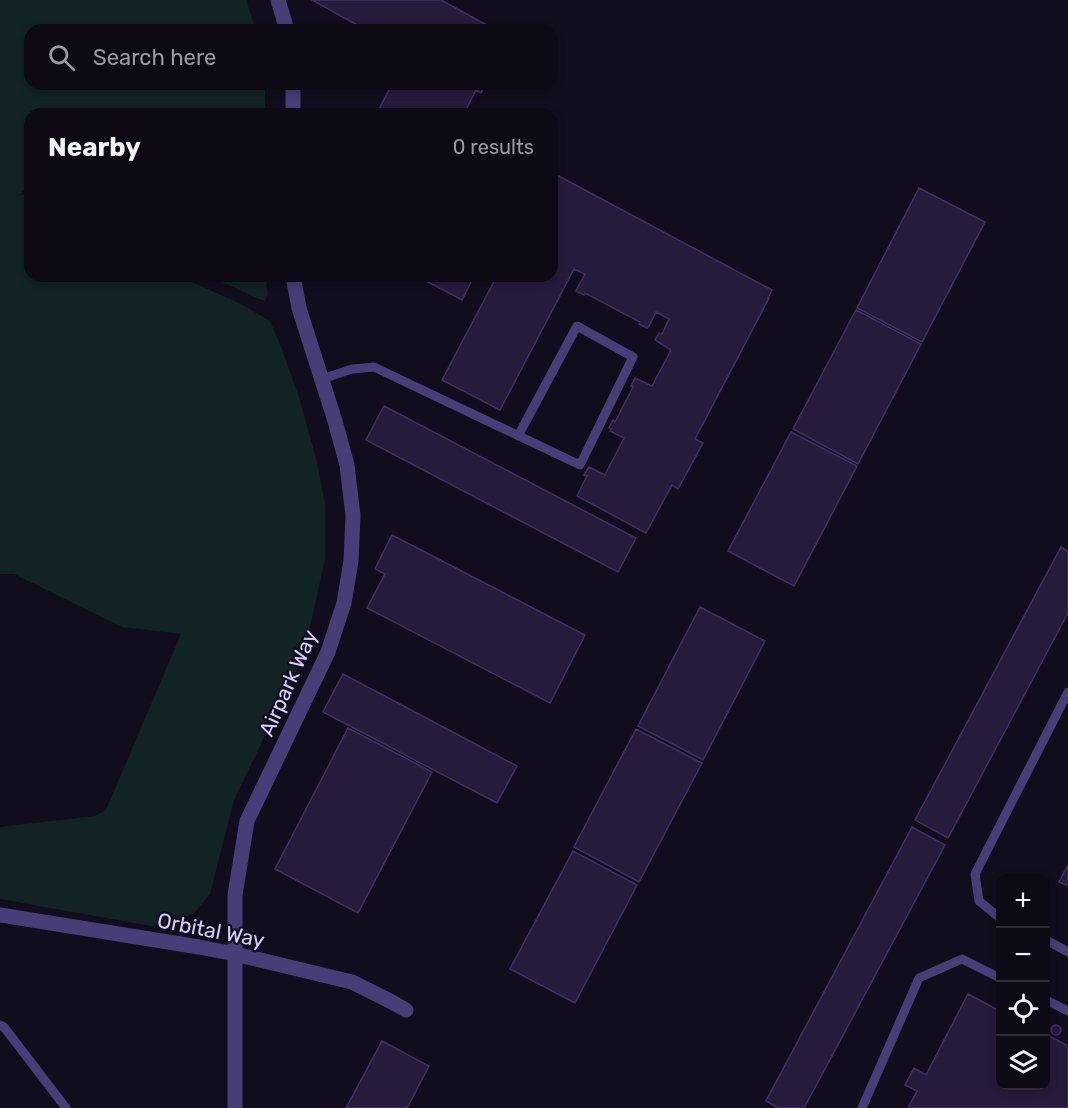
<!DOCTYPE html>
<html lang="en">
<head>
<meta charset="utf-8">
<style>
	:root { --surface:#0e0a15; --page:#17131e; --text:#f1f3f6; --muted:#9b9aa0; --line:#2e2b34 }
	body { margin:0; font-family:Rubik,sans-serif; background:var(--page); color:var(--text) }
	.controls { position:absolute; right:18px; bottom:18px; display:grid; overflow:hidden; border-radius:12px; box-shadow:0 3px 9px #0003 }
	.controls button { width:54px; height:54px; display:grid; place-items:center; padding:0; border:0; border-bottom:2px solid var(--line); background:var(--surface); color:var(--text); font:30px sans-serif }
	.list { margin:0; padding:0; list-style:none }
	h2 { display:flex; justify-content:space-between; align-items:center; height:78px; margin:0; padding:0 24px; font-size:26px }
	h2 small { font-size:20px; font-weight:400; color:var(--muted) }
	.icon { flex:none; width:33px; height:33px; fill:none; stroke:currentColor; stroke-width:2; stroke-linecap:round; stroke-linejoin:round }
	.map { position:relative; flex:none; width:1068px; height:1108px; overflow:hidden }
	.search { position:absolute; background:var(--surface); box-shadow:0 3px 9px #0003; left:24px; top:24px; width:534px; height:66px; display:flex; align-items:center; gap:15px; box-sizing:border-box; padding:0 21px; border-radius:18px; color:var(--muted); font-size:22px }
	.panel { position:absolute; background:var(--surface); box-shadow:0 3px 9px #0003; left:24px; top:108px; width:534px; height:174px; border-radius:18px }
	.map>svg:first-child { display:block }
	.green { fill:#112325 }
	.building { fill:#271b3b; stroke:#423065; stroke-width:1.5 }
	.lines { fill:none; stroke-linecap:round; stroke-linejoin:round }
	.service { stroke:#483d77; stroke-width:9 }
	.minor { stroke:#483d77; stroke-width:15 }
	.labels { text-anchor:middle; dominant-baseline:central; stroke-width:4.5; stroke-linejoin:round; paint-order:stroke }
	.street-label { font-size:21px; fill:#d9cdfa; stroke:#120d1c }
</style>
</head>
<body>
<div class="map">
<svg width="1068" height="1108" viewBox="0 0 1068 1108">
	<rect width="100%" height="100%" fill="#120d1c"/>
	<path class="green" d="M0,0h246l10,30h-226v54h235v30h-235v71l-12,11 12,-3v83h148l61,27 31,18 11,26 18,50 18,65 8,42v55l-12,55 -13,49 -66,137 -24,94 -15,18 -23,12 -21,2 -151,-27v-72l95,-11 11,-6 75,-176 -59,-7 -108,-53h-14z
		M205,276h60l3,18 -3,7 -11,-4 -20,-10z"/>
	<path class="building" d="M312,0h129l55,30h-130z
		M392,84h94l-5,9 -5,-3 -12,24h-85l-2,-1z
		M553,173l219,117 -4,8h1l-74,141 8,4 -25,46 -6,-4 -26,48 -69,-37 10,-20 -3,-1 5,-8 16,8 19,-37 -14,-7 1,-2 -2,-1 4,-8 2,2 18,-35 -2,-1 4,-8 17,8 19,-36 -16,-10 4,-7 3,1 7,-15 -13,-7 -7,14 -2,2 -8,-4 1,-2 -55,-29 -1,2 -8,-4 9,-17 -11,-5 -74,141 -58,-30 55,-104h55z
		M919,188l66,34 -63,120 -65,-34z
		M417,276h57l-12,24z
		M856,310l65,34 -63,120 -65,-35z
		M384,406l252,132 -18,34 -252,-132z
		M791,432l66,34 -63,120 -66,-35z
		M392,535l193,100 -35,68 -183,-95 18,-34 -10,-5z
		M1061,547l7,4v62l-120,225 -33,-18z
		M700,607l65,34 -62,119 -65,-34z
		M343,674l174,92 -20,37 -174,-91z
		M348,728l84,44 -74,141 -83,-44z
		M636,729l66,34 -63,119 -65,-35z
		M912,827l33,18 -141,263h-26l-12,-7z
		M573,851l64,34 -62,118 -65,-34z
		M1068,865v21l-9,-4z
		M968,994l32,17v75h46v-52l22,12v62h-160l9,-17 -12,-6 9,-17 12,7z
		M1051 1030a5 5 0 1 1 10 0a5 5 0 1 1-10 0Z
		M382,1041l47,25 -22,42h-61z"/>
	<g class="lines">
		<path class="service" d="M322,379l30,-10 22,-2 206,98 53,-108 -56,-31 -59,110
			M1000,918l-21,-17 -4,-27 93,-182
			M1046,940l22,12
			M1046,1000l22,11
			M0,1025l4,2 62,81
			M862,1108l57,-130 43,-19 38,19"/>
		<path class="minor" d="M278,0l9,30
			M293,114v-30
			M0,915l199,32 36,7 117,28 38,19 16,9
			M235,1108v-213l12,-74 81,-169 16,-49 7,-42 2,-46 -6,-50 -12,-44 -36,-113 -6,-32"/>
	</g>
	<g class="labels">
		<g class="street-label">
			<text transform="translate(288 683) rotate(-66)">Airpark Way</text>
			<text transform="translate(211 930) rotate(11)">Orbital Way</text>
		</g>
	</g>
</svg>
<div class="controls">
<button>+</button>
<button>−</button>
<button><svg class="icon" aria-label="locate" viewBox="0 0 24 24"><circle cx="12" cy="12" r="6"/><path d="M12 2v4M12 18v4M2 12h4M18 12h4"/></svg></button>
<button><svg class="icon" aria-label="layers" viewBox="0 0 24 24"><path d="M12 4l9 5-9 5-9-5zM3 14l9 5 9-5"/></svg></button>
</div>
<div class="search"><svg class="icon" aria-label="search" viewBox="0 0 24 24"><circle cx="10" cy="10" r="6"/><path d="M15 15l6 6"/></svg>Search here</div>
<section class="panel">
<h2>Nearby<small>0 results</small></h2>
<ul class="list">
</ul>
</section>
</div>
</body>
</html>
